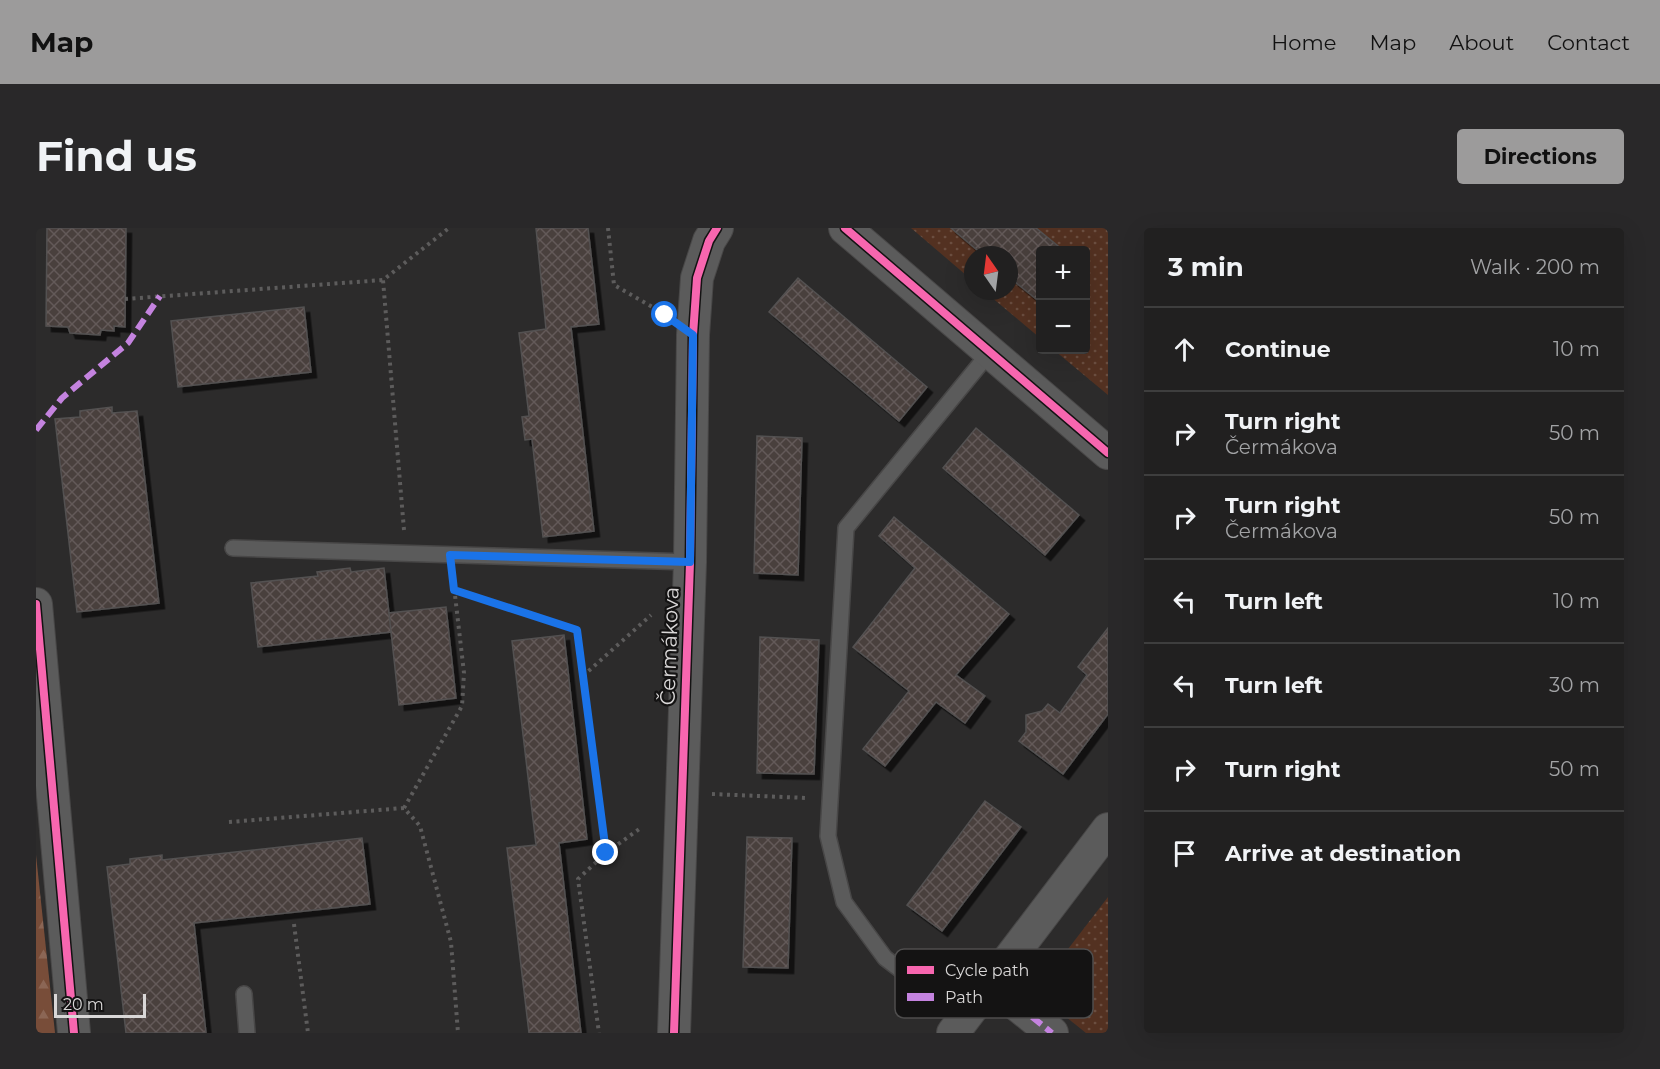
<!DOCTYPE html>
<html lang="en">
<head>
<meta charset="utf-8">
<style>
	:root { --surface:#212020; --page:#292829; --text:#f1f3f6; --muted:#a2a3a5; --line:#3e3e3e; --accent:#9c9b9b }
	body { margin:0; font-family:Montserrat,sans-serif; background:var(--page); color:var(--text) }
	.controls { position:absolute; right:18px; top:18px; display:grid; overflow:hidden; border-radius:6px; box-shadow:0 6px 24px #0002 }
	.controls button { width:54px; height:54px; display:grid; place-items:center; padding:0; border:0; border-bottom:2px solid var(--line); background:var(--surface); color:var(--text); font:30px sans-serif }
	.compass { position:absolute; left:928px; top:18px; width:54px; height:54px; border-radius:50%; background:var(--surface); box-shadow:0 6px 24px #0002; rotate:346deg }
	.scale { position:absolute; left:18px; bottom:15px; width:92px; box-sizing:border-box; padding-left:6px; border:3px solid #d9d7d7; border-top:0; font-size:16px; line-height:21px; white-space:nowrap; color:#d9d7d7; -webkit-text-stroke:4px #141313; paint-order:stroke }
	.stop { position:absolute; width:18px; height:18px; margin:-14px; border:4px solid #1a73e8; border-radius:50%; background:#fff }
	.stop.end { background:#1a73e8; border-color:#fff; box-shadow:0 2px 6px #0008 }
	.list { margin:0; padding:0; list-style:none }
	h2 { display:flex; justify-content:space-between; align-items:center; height:78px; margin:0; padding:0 24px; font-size:26px }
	h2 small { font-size:20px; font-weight:400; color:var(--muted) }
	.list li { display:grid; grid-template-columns:39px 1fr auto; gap:18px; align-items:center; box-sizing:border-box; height:84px; padding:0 24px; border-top:2px solid var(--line) }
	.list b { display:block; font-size:22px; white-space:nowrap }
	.list p { margin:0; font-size:20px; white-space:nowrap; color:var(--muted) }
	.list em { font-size:20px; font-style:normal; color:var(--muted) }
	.icon { flex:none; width:33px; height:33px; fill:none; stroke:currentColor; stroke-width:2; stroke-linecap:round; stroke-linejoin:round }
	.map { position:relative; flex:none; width:1072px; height:805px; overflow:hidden; border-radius:6px }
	header { display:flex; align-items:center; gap:36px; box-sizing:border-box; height:84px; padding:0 30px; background:var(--accent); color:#111 }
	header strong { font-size:28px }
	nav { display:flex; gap:33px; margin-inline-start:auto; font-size:21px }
	.intro { display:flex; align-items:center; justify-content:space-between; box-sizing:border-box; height:144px; padding:0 36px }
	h1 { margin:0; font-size:42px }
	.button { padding:15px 27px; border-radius:6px; background:var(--accent); color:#111; font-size:21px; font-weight:700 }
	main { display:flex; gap:36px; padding:0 36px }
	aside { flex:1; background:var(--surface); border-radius:6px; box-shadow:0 6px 24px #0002 }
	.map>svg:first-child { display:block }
	.forest { fill:url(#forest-firs) }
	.park { fill:url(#park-dots) }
	.building { fill:url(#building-cross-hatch); stroke:#535151; stroke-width:1.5; filter:url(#shadow) }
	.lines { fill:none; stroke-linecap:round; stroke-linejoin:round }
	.lane-casing { stroke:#484747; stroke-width:18 }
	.street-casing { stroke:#484747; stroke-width:34 }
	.path { stroke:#5d5c5c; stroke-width:4; stroke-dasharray:3 4.5; stroke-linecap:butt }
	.lane { stroke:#5b5b5b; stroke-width:15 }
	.street { stroke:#5b5b5b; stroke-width:32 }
	.quiet { stroke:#c483df; stroke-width:6; stroke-dasharray:12 6; stroke-linecap:butt }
	.cycleway-casing { stroke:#141313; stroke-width:11 }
	.cycleway { stroke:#f766af; stroke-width:8 }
	.route { stroke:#1a73e8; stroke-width:8 }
	.labels { text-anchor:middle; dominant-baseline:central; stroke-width:4.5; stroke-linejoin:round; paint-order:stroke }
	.street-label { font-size:21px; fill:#d9d7d7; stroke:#141313 }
	.key { fill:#141313; stroke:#4f4e4e; stroke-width:1.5 }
	.key-label { font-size:16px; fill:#d9d7d7 }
</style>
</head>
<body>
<header>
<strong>Map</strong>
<nav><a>Home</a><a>Map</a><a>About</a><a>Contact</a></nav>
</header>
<div class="intro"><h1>Find us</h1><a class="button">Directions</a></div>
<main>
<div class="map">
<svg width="1072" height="805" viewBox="0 0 1072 805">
	<defs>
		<pattern id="forest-firs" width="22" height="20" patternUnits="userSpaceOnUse" patternTransform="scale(1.5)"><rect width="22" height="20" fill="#784d39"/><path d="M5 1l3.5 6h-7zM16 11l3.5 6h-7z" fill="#8b6655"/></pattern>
		<pattern id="park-dots" width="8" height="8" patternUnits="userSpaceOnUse" patternTransform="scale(1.5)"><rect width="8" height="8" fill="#533121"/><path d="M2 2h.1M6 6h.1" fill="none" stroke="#6b4e40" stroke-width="1.8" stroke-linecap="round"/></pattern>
		<pattern id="building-cross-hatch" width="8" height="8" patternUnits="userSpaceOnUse" patternTransform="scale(1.5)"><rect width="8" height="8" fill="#493f3e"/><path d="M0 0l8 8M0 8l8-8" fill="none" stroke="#635a59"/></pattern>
		<filter id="shadow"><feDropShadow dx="5.5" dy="5.5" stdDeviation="0" flood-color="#0009"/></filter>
	</defs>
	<rect width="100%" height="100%" fill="#2c2b2b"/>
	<path class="forest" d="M0,627l19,178h-19z"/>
	<path class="park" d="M875,0h197v167l-54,-45h32v-100h-45l-1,88 -56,-47h25v-36h-36v26z
		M1072,669v136h-22l-51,-41z"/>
	<path class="building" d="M11,0h79l-1,99 -11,-1v5l-13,-1 -1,5 -30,-2 -2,-6 -22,-1z
		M500,0h52l11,96 -28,3 23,204 -51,6 -11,-98 -7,1 -3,-23 7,-1 -10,-83 27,-4z
		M915,0h85l27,22h-22v53l-32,-26v-22h-26z
		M762,50l129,109 -28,34 -130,-109z
		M268,79l7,65 -133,15 -7,-66z
		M76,179v6l25,-2 22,192 -82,9 -22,-193 25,-2v-6z
		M940,200l103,87 -34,40 -102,-87z
		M721,208l45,2 -4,137 -44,-2z
		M858,289l115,97 -53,61 29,21 -20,27 -29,-21 -51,64 -22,-17 46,-58 -56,-44 62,-79 -36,-32z
		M314,340l1,4 33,-4 7,64 -133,15 -7,-64 67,-7 -1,-4z
		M410,379l10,91 -57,7 -10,-92z
		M1072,400v86l-45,60 -44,-33 7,-9v-17l16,-4 6,-7 12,9 27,-38 -9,-8z
		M528,407l23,204 -28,4 22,190h-52l-22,-185 29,-3 -24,-204z
		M724,409l59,3 -5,134 -57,-1z
		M949,573l36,26 -79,104 -35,-26z
		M711,609l45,1 -4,130 -45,-1z
		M326,610l8,66 -176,19 12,110h-80l-19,-166 23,-3v-5l32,-4v5z"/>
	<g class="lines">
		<defs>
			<path id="lane" d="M197,320l457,14
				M208,766l3,39
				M928,790l-79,-60 -41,-56 -16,-66 18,-308 144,-176"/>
			<path id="street" d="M809,0l263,225
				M0,376l38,429
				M954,755l62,50
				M638,805l16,-471 3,-227 4,-57 12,-37 8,-13
				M917,805l155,-204"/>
		</defs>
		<use href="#lane" class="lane-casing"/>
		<use href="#street" class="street-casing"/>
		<path class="path" d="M572,0l6,57 49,28
			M89,71l258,-19
			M368,302l-21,-250 66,-52
			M418,362l123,40 29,223 -28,26 21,154
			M547,448l68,-61
			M676,566l95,4
			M368,580l58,-102 2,-33 -11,-95
			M193,594l175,-14 16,18 31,116 7,91
			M570,625l36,-26
			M258,696l14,109"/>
		<use href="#lane" class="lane"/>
		<use href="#street" class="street"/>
		<path class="quiet" d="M0,202l26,-32 66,-55 32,-47
			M954,755l62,50"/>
		<defs>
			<path id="cycleway" d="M809,0l263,225
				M0,376l38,429
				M638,805l16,-471 3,-227 4,-57 12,-37 8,-13"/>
		</defs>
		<use href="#cycleway" class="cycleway-casing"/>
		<use href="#cycleway" class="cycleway"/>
	</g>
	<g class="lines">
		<path class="route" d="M570,625l-29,-223 -123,-40 -4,-35 240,7 3,-227 -28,-20"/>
	</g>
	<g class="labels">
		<g class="street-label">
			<text transform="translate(633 418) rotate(-88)">Čermákova</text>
		</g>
	</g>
	<rect x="859" y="721" width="198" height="69" rx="9" class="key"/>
	<rect x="871" y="738" width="27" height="8" fill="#f766af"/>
	<rect x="871" y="765" width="27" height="8" fill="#c483df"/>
	<g class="key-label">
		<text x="909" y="748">Cycle path</text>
		<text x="909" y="775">Path</text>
	</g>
</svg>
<div class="controls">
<button>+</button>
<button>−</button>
</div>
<svg class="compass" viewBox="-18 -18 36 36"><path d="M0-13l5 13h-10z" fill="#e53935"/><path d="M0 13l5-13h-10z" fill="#a2a3a5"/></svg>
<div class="scale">20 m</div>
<div class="stop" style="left:629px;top:87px"></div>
<div class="stop end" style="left:570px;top:625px"></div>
</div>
<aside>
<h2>3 min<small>Walk · 200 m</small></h2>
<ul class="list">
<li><svg class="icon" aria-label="ahead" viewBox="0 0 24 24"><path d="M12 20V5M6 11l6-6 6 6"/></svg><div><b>Continue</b></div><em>10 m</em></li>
<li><svg class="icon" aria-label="right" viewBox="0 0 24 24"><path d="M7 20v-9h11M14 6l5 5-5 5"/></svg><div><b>Turn right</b><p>Čermákova</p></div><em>50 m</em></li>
<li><svg class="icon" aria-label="right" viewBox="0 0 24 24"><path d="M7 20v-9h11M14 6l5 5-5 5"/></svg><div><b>Turn right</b><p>Čermákova</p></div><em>50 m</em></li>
<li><svg class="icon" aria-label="left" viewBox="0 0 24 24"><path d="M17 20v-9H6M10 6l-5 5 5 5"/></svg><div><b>Turn left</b></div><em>10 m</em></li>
<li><svg class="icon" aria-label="left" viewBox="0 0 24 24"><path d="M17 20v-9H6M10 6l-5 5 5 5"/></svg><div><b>Turn left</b></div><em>30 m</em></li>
<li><svg class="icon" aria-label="right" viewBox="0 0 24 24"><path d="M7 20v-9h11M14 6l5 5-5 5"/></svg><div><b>Turn right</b></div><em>50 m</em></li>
<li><svg class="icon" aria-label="arrive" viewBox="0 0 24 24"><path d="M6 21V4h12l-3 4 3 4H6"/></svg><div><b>Arrive at destination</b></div></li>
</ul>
</aside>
</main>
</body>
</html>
